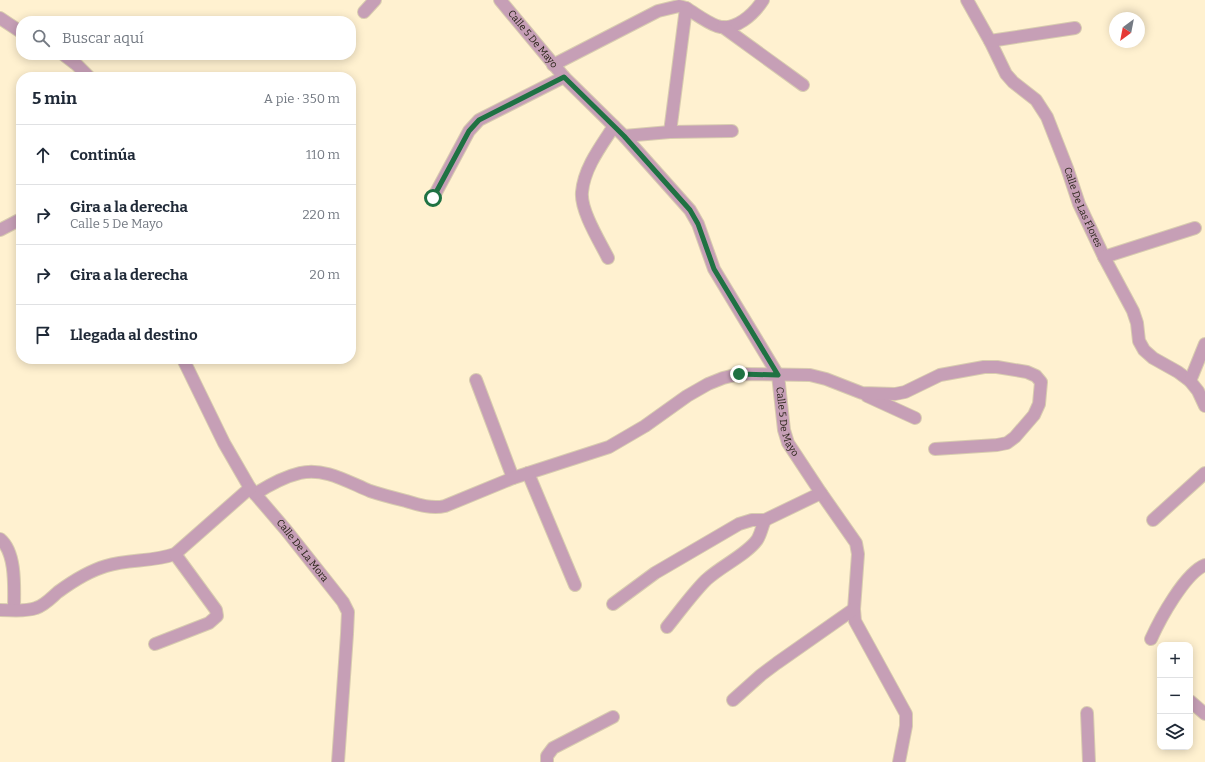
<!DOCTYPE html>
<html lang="es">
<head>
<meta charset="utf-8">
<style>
	:root { --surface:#fff; --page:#f2f2f3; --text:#1f2937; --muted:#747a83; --line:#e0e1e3 }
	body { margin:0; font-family:Bitter,serif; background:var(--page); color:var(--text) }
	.controls { position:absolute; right:12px; bottom:12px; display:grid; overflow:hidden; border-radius:8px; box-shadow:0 2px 10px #0003 }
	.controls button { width:36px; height:36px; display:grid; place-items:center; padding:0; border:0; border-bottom:1px solid var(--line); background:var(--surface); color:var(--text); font:20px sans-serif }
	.compass { position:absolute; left:1109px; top:12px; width:36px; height:36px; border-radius:50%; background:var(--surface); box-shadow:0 2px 10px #0003; rotate:212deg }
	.stop { position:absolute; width:12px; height:12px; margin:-9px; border:3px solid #1f7243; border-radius:50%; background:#fff }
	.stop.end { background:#1f7243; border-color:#fff; box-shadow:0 1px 4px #0008 }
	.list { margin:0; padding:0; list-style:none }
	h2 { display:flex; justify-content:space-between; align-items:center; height:52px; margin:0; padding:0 16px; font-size:17px }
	h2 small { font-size:13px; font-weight:400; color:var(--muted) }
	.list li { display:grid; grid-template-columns:26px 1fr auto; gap:12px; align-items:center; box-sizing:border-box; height:60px; padding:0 16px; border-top:1px solid var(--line) }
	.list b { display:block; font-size:15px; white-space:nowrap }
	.list p { margin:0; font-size:13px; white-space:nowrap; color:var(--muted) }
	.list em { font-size:13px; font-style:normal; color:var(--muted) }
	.icon { flex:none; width:22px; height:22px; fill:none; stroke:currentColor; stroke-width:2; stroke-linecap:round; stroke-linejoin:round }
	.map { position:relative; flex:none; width:1205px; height:762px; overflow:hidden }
	.search { position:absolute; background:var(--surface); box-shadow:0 2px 10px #0003; left:16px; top:16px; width:340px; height:44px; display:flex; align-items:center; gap:10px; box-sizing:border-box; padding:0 14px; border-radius:16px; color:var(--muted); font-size:15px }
	.panel { position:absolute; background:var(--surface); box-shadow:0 2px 10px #0003; left:16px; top:72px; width:340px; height:292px; border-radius:16px }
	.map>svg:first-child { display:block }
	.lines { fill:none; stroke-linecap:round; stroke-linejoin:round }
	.minor-casing { stroke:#d8ccaf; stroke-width:14 }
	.minor { stroke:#c69fb6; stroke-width:12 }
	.route { stroke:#1f7243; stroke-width:5 }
	.labels { text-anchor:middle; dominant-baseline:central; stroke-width:3; stroke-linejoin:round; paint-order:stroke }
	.street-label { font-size:10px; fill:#272216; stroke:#fff }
</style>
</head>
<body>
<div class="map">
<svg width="1205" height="762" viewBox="0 0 1205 762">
	<rect width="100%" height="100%" fill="#fff1d0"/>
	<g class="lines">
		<defs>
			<g id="minor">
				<path id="s1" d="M500,0l64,77 60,59 66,74 8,14 16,45 64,106 6,55 4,13 33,50 35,50 2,11 -4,55 1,12 51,93v12l-7,36"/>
				<path id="s2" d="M967,0l23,41 16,33 7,8 23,18 11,17 20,51 12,36 25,53 29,54 4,12 2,18 5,9 9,8 25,14 12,9 8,10 7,15"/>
				<path d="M686,8c10,6 20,14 31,18 18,6 37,-12 46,-26"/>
				<path d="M364,12l11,-12"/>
				<path d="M0,18l21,14"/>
				<path d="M723,27l80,58"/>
				<path d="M990,41l85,-13"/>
				<path d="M64,55l13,10 12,12"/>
				<path d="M553,65l105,-54 21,-5 7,2 -16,124"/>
				<path d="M624,136l46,-4 62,-1"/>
				<path d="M433,198l36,-67 10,-11 85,-43"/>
				<path d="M0,230l21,-11"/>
				<path d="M1104,257l91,-29"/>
				<path d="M608,258c-8,-16 -28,-48 -26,-66 2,-24 19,-46 32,-66"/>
				<path id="s3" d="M183,359l41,84 26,45 36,42 57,72 5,10 -1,22 -9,128"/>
				<path d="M476,380l37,98"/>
				<path d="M1190,381l15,-37"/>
				<path d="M867,396l48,22"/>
				<path d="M528,473l47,112"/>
				<path d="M255,494c14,-9 28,-17 45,-21 24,-6 48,9 70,18 12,4 24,7 36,10 13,4 26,8 39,5l68,-28 96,-31 36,-21 42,-30 21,-12 15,-6 16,-4 71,1 16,4 36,14 33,1 10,-2 35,-17 44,-8h13l30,5 9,4 5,6 -2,22 -5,11 -19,22 -8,6 -10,2 -62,4"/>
				<path d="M1153,520l52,-47"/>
				<path d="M0,539c17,14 14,51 14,71"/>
				<path d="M613,604l42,-31 84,-49 13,-4h13l56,-27"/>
				<path d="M0,610c12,0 25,2 36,-2 9,-3 15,-10 22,-16 15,-11 31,-21 48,-26 23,-7 47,-4 69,-12l75,-66"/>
				<path d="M667,627c13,-16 25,-33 39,-47 15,-14 40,-25 51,-40 4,-6 5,-14 8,-20"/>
				<path d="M1151,639c9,-20 34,-66 54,-74"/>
				<path d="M155,644l54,-21 8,-7 -1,-6 -41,-56"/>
				<path d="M733,700l28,-25 16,-12 77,-54"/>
				<path d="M1190,701l15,13"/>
				<path d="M1087,713l2,49"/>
				<path d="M547,762v-6l6,-8 60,-31"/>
			</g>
		</defs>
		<use href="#minor" class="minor-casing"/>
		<use href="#minor" class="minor"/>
	</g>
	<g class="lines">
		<path class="route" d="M433,198l36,-67 10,-11 85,-43 60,59 66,74 8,14 16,45 64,106 -39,-1"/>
	</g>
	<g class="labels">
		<g class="street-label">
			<text stroke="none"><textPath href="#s1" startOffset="51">Calle 5 De Mayo</textPath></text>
			<text stroke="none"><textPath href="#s2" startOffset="241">Calle De Las Flores</textPath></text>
			<text stroke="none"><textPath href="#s1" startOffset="519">Calle 5 De Mayo</textPath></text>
			<text stroke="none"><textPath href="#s3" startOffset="227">Calle De La Mora</textPath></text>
		</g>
	</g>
</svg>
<div class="controls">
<button>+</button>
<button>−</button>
<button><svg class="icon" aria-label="layers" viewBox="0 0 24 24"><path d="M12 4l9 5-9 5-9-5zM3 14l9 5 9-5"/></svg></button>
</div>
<svg class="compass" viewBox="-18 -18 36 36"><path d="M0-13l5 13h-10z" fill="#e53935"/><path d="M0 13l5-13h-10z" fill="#747a83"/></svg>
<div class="stop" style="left:433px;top:198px"></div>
<div class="stop end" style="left:739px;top:374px"></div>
<div class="search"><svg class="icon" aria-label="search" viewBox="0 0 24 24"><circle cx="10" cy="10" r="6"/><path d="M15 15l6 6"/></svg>Buscar aquí</div>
<section class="panel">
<h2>5 min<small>A pie · 350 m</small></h2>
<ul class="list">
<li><svg class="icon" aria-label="ahead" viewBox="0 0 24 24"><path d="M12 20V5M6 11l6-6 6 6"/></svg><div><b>Continúa</b></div><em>110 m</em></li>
<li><svg class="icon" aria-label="right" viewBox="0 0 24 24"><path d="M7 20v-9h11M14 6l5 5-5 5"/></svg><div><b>Gira a la derecha</b><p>Calle 5 De Mayo</p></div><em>220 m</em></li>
<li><svg class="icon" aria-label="right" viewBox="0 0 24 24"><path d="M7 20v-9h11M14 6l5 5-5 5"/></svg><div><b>Gira a la derecha</b></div><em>20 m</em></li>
<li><svg class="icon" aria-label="arrive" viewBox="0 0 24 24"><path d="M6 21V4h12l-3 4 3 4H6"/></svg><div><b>Llegada al destino</b></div></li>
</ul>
</section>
</div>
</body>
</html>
